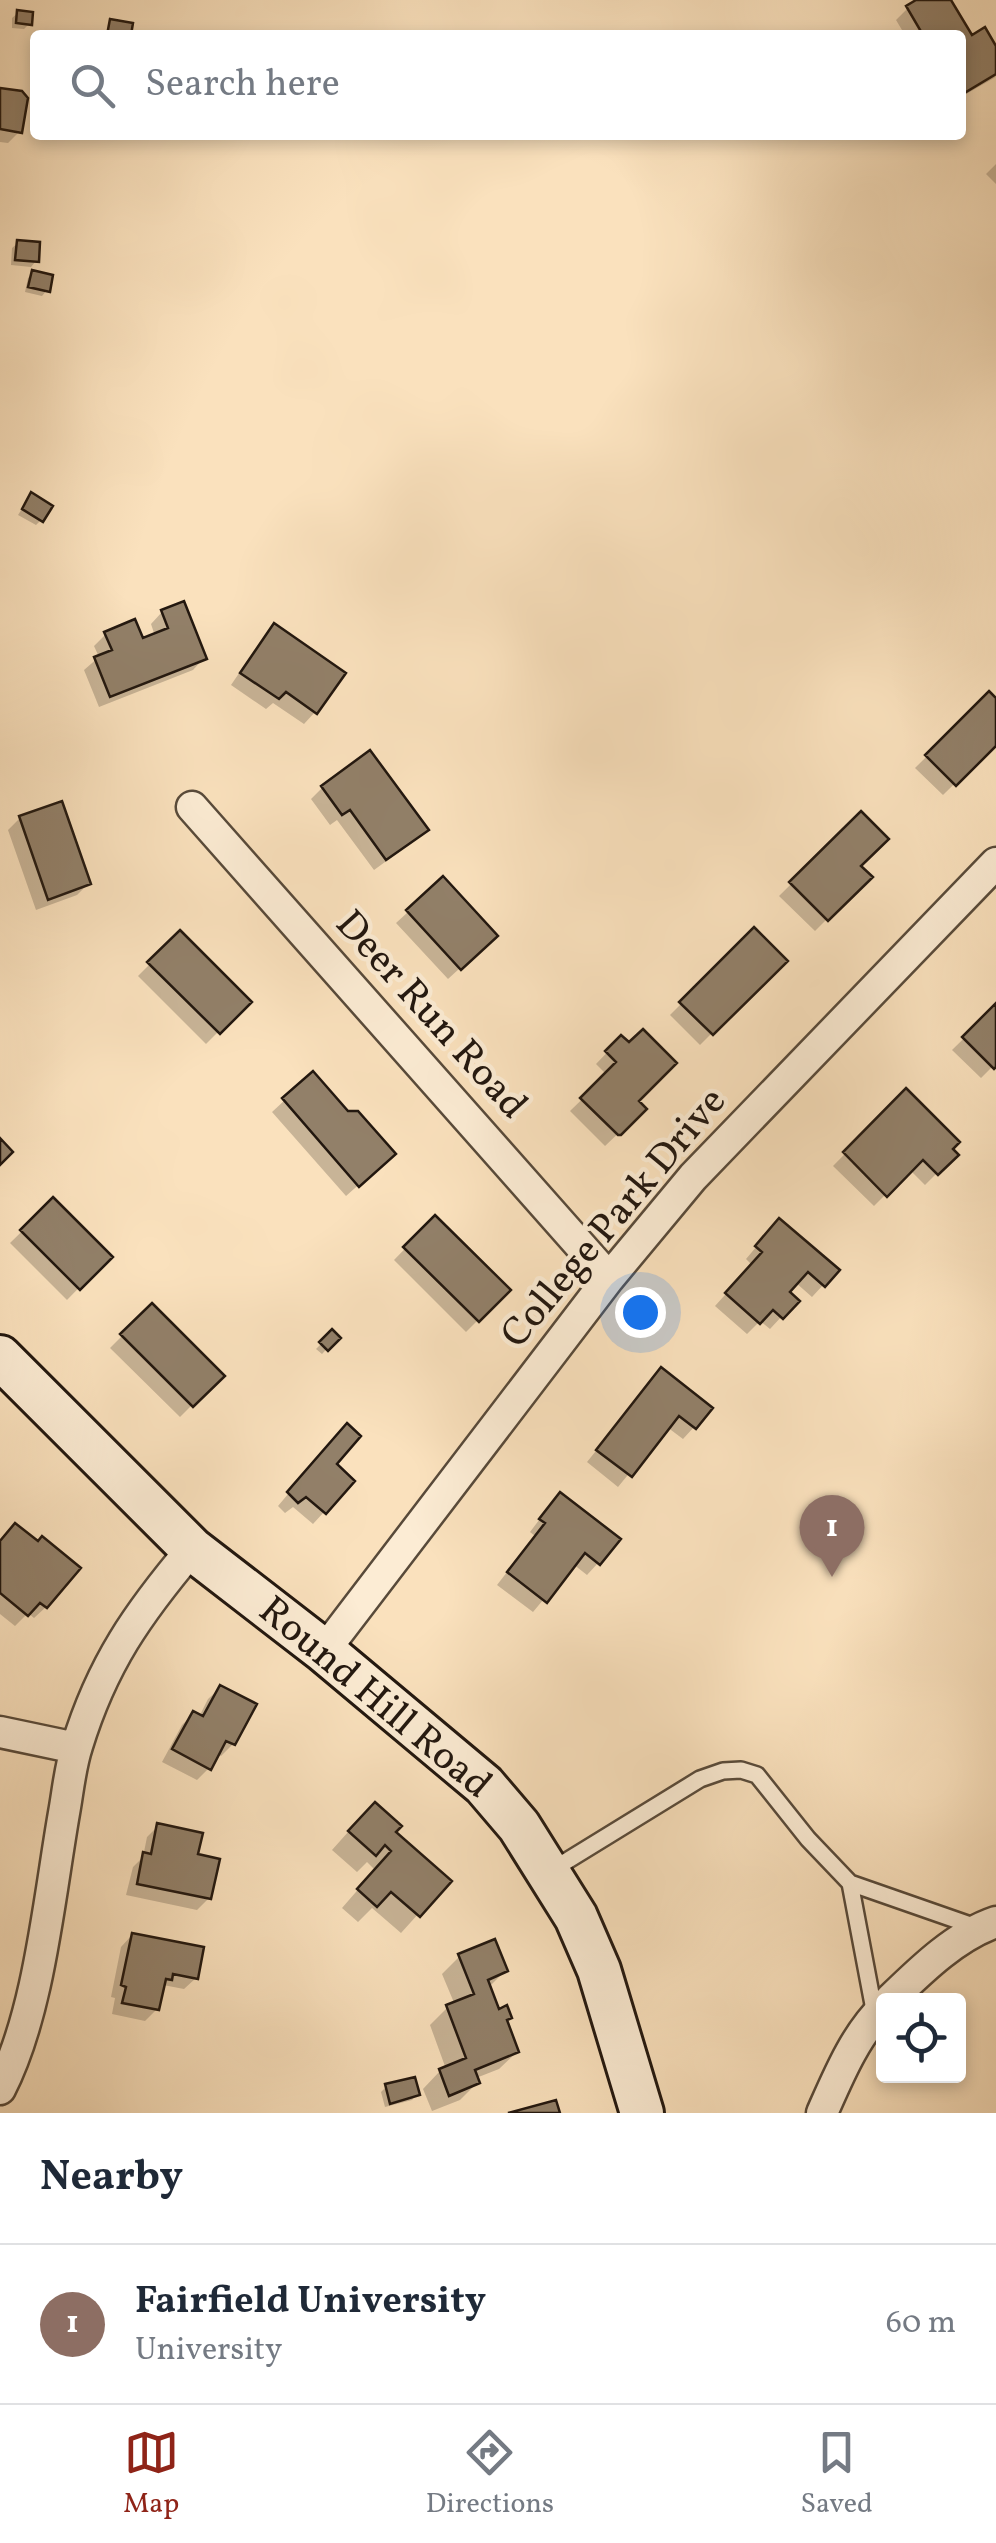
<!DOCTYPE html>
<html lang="en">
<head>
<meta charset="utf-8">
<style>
	:root { --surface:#fff; --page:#f6f6f7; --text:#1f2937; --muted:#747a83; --line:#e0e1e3; --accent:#8f2418 }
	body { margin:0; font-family:Vollkorn,serif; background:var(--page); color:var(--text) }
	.controls { position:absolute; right:30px; bottom:30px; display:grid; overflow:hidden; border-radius:10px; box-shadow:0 5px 15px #0003 }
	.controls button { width:90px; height:90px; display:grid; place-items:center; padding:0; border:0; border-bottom:2px solid var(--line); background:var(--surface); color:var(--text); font:50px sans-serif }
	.you { position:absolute; left:640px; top:1312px; width:35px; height:35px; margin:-25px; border:8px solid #fff; border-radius:50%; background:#1a73e8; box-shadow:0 0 0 15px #1a73e833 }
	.badge { display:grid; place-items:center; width:65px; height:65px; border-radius:50%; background:var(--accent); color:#fff; font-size:32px; font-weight:700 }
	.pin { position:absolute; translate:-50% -82px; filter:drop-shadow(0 2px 5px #0008) }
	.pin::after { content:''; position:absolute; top:52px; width:35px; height:30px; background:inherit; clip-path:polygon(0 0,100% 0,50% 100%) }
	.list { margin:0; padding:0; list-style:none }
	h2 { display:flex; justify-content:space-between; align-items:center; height:130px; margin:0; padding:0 40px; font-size:42px }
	h2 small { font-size:32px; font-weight:400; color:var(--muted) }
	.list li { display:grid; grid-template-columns:65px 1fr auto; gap:30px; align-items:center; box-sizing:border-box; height:160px; padding:0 40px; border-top:2px solid var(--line) }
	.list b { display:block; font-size:38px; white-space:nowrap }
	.list p { margin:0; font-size:32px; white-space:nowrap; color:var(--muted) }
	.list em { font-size:32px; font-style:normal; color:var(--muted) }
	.icon { flex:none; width:55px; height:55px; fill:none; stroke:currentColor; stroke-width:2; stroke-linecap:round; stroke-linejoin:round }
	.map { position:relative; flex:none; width:996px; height:2113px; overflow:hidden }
	.search { position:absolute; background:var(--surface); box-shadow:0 5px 15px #0003; left:30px; right:30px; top:30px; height:110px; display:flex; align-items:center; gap:25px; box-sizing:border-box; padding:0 35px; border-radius:10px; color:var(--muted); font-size:38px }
	.sheet { height:290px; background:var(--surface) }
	nav { display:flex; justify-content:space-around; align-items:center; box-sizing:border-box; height:140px; border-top:2px solid var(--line); background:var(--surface); font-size:28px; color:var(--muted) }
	nav a { display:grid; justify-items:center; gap:5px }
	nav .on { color:var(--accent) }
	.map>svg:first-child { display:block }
	.shadow { fill:#0003 }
	.building { fill:#928069; stroke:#22170f; stroke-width:2.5 }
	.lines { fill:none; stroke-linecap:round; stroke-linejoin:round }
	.lane-casing { stroke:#584a3a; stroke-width:20 }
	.street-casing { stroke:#584a3a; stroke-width:35 }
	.secondary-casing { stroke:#22170f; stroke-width:48 }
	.lane { stroke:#fcecd4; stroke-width:15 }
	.street { stroke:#fcecd4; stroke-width:30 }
	.secondary { stroke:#fcecd4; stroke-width:42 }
	.labels { text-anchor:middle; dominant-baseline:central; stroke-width:9; stroke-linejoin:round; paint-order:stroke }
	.street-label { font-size:40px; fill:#22170f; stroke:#fcecd4 }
</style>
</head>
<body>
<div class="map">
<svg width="996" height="2113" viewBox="0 0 996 2113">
	<rect width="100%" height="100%" fill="#fae1bd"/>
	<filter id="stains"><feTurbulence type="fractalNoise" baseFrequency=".002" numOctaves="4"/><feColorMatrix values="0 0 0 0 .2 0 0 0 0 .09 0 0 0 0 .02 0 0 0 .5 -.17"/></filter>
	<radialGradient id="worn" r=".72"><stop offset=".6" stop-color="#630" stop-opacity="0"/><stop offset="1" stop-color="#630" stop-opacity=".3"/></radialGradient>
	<path class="shadow" d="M921,0h27l23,39 25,12v25l-2,2 -33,19v-62h-56l-9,-15 12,-12z
		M18,13l11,11 -5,5 -12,-1v-10z
		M0,90l20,41 -12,12 -8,-1z
		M996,164v20l-10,-10z
		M18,243l18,18 -5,6 -20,-2 1,-17z
		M33,273l14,17 -5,6 -17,-4 3,-14z
		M27,501l14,19 -5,5 -18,-10z
		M162,612l42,46 -11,12 -94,37 -15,-37 15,-13 -5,-11 12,-12 36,7 13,-5 -4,-12z
		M274,627l41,85 -11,12 -31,-21 -7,6 -35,-24 32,-47z
		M989,695l7,7v41l-53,52 -28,-27z
		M322,788l103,41 -11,12 -40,29 -37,-50 -7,5 -19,-26z
		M861,815l-3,51 11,11 -54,54 -36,-35z
		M20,818l68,66 -11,11 -41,15 -28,-80z
		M408,912l75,35 -35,32 -52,-56z
		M754,931l30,30 -84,84 -30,-30z
		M180,934l68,68 -42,42 -68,-68z
		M996,1007v56l-15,15 -29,-28z
		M621,1038l15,63 8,8 -39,37 -35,-35 37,-36 -11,-11z
		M313,1074l68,91 -35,31 -74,-84z
		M906,1092l49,63 -30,30 -15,-15 -36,36 -41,-40z
		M53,1201l56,56 -42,43 -57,-57z
		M435,1218l73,72 -42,42 -72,-72z
		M768,1233l68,38 -24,26 -17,-15 -9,10 10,9 -26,28 -10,-8 -13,13 -32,-28 37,-41 -6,-6z
		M152,1306l69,70 -41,41 -70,-69z
		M332,1333l5,5 -15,16 -6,-5z
		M661,1370l33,57 -11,12 -16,-12 -49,60 -31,-25z
		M335,1438l-1,26 -10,48 -11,12 -20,-17 -8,6 -7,-7z
		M549,1507l49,56 -11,12 -14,-11 -40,48 -36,-27 38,-49 -5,-4z
		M0,1542l46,65 -12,11 -6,-5 -13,13 -15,-12z
		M220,1688l13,56 -12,12 -5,-3 -7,15 -12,12 -35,-18 20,-37 11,-11 6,3 9,-18z
		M357,1822l36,10 55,49 -47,52 -29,-25 -14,14 -16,-14 33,-38 -8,-8 -10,10 -25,-22z
		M158,1826l37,30 14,42 -12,12 -71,-15 7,-28 10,-10 4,-20z
		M132,1935l64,43 -12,11 -21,-4 -6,24 -12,12 -33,-7 3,-16 -4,-1 10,-50z
		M460,1956l45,15 -17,17 29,64 -18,17 -23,9 1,5 -17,17 -28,11 -9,-22 17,-18 6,-2 -16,-44 18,-18 7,-2 -13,-31z
		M386,2087l31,7 -5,6 -27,7 -4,-15z"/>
	<path class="building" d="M916,0h35l21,35 13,-8 11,19v28l-35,21v-60h-38l-17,-29z
		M17,10l16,2 -1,13 -16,-2z
		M110,19l23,4 -2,12h-24z
		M0,88l22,3 6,7 -6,35 -22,-4z
		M17,240l23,2 -1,20 -24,-2z
		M32,270l21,5 -3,17 -22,-5z
		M31,492l22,14 -10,16 -21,-13z
		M184,601l23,58 -97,38 -16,-40 18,-7 -8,-18 31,-13 8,19 25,-10 -7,-18z
		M274,623l72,50 -29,41 -31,-22 -7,7 -39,-26z
		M989,691l7,7v48l-40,40 -31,-31z
		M370,750l59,80 -43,30 -36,-50 -8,5 -21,-29z
		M62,801l29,83 -43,16 -29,-84z
		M861,811l28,28 -28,27 12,11 -45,44 -39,-39z
		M443,876l55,60 -37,34 -55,-60z
		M754,927l34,34 -75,74 -34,-33z
		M180,930l72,72 -32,32 -73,-72z
		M996,1003v64l-2,2 -32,-32z
		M643,1029l34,34 -38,38 8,8 -26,26h-3l-38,-37 36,-36 -11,-11 16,-16 8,7z
		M313,1071l35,40h10l38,43 -37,33 -77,-89z
		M906,1088l54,54 -7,7 6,6 -21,20 -15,-15 -36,37 -44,-45z
		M0,1138l13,14 -13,13z
		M53,1197l60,60 -33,33 -60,-60z
		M435,1215l76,75 -32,32 -76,-75z
		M779,1218l61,52 -15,17 -17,-15 -18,20 10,9 -17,18 -10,-9 -13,14 -35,-31 37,-41 -7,-6z
		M152,1303l73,73 -32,31 -73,-73z
		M332,1329l9,9 -13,13 -9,-9z
		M661,1367l52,41 -17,21 -17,-13 -47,61 -36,-27z
		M347,1423l14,13 -24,28 18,17 -29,33 -20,-17 -8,6 -11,-11z
		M560,1492l61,47 -21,26 -15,-12 -38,50 -40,-31 38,-49 -6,-4z
		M15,1523l23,18 4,-5 39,32 -34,40 -7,-5 -12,13 -28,-23v-52z
		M220,1685l37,19 -22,41 -9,-4 -15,29 -39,-21 21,-38 10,5z
		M375,1802l27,24 -6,6 56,49 -32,36 -29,-25 -14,15 -20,-18 34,-38 -6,-6 -9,11 -28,-25z
		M157,1823l46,10 -5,21 22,5 -9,40 -74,-15 6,-32 8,2z
		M132,1933l72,14 -6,32 -25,-5 -1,6 -6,-1 -7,31 -37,-7 4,-16 -5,-2z
		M495,1939l13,32 -20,9 11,29 8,-4 5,13 -5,2 12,32 -44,18 5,13 -31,13 -10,-27 27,-11 -20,-53 28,-11 -16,-40z
		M415,2077l5,18 -30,9 -5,-20z
		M556,2100l4,13h-52z"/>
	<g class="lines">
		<defs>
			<path id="lane" d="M552,1870l148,-91 23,-8 18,-1 16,5 51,64 42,44
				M875,2015l-25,-132 129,45"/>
			<path id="street" d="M192,807l417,471
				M324,1651l285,-373 84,-101 303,-314
				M0,1732l76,16
				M890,2000c30,-29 65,-64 106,-78
				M0,2089c39,-76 49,-190 64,-276 4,-22 6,-46 13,-67 25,-82 61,-133 115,-197
				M822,2113c16,-36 33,-78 62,-106"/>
			<path id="secondary" d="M0,1357l192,192 132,102 160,134 35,41 57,91 23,53 43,143"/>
		</defs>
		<use href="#lane" class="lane-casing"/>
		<use href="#street" class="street-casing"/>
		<use href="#secondary" class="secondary-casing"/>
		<use href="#lane" class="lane"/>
		<use href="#street" class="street"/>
		<use href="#secondary" class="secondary"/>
	</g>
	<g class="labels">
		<g class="street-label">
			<text transform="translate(430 1016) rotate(48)">Deer Run Road</text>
			<text transform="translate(615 1219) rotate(-50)">College Park Drive</text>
			<text transform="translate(374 1699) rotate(40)">Round Hill Road</text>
		</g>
	</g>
	<rect width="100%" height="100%" filter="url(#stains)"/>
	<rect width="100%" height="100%" fill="url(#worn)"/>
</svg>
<div class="controls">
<button><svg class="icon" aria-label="locate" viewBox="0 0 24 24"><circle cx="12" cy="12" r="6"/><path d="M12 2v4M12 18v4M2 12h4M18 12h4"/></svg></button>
</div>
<div class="you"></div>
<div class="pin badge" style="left:832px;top:1577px;background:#8d6e63">1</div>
<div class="search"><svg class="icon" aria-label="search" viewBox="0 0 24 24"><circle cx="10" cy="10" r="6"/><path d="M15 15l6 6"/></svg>Search here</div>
</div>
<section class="sheet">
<h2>Nearby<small></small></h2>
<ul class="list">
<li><span class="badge" style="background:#8d6e63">1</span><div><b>Fairfield University</b><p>University</p></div><em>60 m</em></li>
</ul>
</section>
<nav>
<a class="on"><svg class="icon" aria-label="map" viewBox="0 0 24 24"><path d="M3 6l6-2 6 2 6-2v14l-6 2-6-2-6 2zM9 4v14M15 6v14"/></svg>Map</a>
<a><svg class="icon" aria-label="directions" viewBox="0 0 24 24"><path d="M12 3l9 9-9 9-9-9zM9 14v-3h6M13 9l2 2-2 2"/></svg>Directions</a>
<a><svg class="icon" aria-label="saved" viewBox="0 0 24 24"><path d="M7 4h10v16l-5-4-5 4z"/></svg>Saved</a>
</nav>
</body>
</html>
